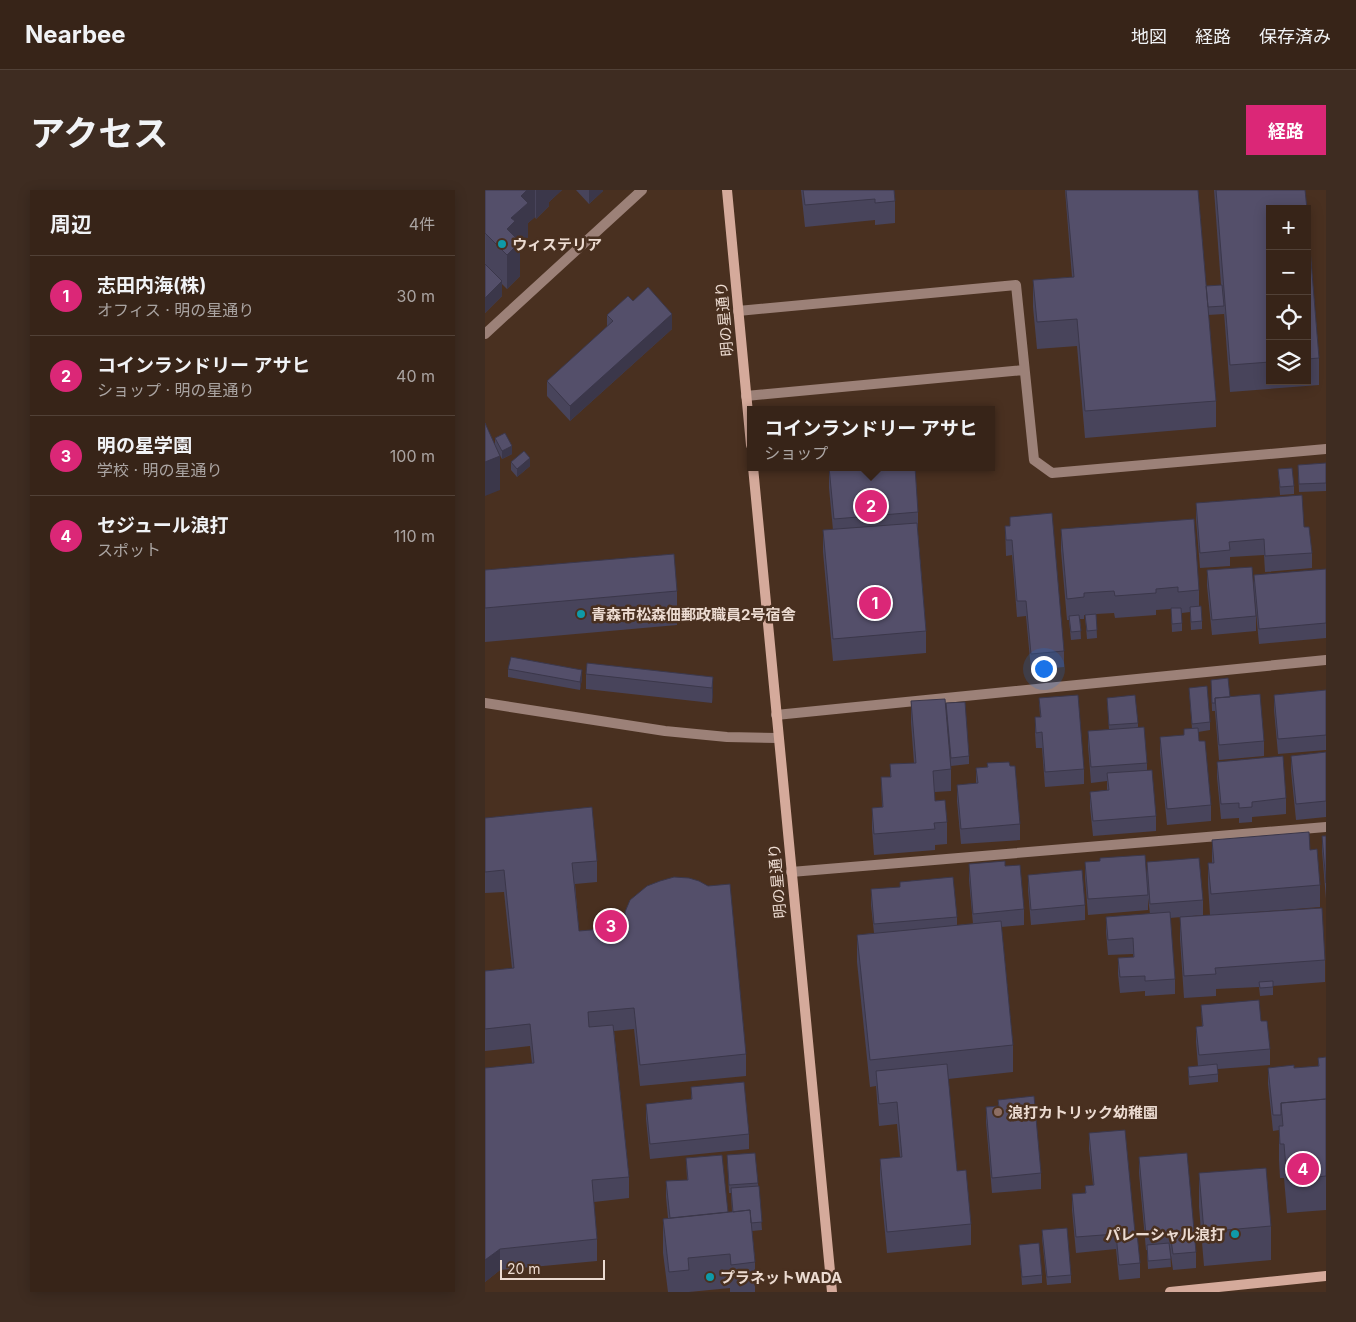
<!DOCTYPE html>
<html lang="ja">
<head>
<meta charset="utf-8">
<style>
	:root { --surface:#372418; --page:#3e2c21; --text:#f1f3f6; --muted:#aaa4a2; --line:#514137; --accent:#db2777 }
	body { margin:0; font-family:Inter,"Noto Sans JP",sans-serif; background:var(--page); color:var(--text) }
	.controls { position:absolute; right:15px; top:15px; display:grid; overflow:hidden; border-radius:0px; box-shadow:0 2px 12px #0003 }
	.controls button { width:45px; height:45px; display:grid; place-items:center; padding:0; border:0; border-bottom:1px solid var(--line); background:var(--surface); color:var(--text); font:25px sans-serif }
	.scale { position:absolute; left:15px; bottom:12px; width:105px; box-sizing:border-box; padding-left:5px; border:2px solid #ecdbd1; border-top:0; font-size:14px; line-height:18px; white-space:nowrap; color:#ecdbd1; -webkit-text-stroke:4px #493020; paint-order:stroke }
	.you { position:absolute; left:558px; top:478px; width:18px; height:18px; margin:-12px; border:4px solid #fff; border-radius:50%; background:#1a73e8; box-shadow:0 0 0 8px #1a73e833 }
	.badge { display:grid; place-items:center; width:32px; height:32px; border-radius:50%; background:var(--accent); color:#fff; font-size:16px; font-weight:700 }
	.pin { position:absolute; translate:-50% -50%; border:2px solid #fff; box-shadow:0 1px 5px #0006 }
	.popup { position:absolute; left:262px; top:216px; width:248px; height:65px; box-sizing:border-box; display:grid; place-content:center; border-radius:0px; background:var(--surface); filter:drop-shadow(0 1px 4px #0005); font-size:16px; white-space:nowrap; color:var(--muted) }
	.popup b { font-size:19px; color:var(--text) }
	.popup::after { content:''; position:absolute; left:50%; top:100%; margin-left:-10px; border:10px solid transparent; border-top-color:var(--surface) }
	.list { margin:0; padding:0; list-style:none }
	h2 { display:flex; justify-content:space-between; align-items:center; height:65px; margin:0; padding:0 20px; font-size:21px }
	h2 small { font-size:16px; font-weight:400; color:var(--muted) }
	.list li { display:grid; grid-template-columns:32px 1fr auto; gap:15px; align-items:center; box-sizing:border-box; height:80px; padding:0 20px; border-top:1px solid var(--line) }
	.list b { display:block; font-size:19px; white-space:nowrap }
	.list p { margin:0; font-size:16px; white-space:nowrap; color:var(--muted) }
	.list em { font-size:16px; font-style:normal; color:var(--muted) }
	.icon { flex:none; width:28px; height:28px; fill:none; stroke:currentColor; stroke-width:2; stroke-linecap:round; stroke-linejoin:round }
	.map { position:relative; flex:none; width:841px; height:1102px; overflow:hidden; border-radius:0px }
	header { display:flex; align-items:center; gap:30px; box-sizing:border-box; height:70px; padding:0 25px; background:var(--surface); border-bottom:1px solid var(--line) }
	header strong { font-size:24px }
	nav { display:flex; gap:28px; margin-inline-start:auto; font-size:18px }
	.intro { display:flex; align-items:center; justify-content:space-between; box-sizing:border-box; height:120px; padding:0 30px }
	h1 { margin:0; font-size:35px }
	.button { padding:12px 22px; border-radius:0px; background:var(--accent); color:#fff; font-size:18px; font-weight:700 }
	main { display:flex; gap:30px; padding:0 30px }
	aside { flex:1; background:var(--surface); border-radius:0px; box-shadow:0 2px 12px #0003 }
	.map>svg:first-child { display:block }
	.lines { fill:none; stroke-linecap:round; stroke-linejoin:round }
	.lane { stroke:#9c8178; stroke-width:10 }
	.street { stroke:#9c8178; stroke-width:10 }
	.secondary { stroke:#d5aa9b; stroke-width:10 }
	.wall { fill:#48445b }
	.shaded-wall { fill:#3b374a }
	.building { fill:#544f6a; stroke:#3b374a }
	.culture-dot { fill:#0f9aa8; stroke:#493020; stroke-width:2 }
	.education-dot { fill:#8d6e63; stroke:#493020; stroke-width:2 }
	.labels { text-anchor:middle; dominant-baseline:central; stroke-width:5; stroke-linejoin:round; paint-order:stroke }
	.poi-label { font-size:15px; font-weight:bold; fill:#ecdbd1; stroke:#493020; text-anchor:start }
	.street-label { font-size:15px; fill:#ecdbd1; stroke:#493020 }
</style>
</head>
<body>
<header>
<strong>Nearbee</strong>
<nav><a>地図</a><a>経路</a><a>保存済み</a></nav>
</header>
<div class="intro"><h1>アクセス</h1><a class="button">経路</a></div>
<main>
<aside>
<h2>周辺<small>4件</small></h2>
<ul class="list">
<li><span class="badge">1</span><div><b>志田内海(株)</b><p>オフィス · 明の星通り</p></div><em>30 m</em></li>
<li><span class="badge">2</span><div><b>コインランドリー アサヒ</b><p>ショップ · 明の星通り</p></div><em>40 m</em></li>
<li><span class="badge">3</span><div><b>明の星学園</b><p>学校 · 明の星通り</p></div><em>100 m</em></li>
<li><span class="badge">4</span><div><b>セジュール浪打</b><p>スポット</p></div><em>110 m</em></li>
</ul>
</aside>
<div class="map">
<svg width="841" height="1102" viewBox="0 0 841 1102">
	<rect width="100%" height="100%" fill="#493020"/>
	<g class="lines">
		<path class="lane" d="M253,121l278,-26 18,175 18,13 274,-24
			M261,206l278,-26
			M306,682l535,-45"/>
		<path class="street" d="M0,144l157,-144
			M0,513l180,28 62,6 51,1
			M291,525l550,-55"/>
		<path class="secondary" d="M242,0l24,255
			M268,277l79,825
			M685,1102l156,-16"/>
	</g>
	<path class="wall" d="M0,0h77l-13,12v4l-13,13 -1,-2 -7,6v14l-8,7v32l-13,13 -5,-5v12l-17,17z
		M91,0h27v1l-14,13z
		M316,0h93l1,11v22l-20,2v-5l-70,7z
		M580,0h133l8,96 15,-1 -7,-95h91l-35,19v172h37v-169l12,146v27l-89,7 -6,-80v2l-16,1 8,86v26l-131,11 -8,-92 -40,3 -4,-42v-27l39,-3z
		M148,111l39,28 -102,92 -23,-25v-15l60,-54v-12z
		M10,248l17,16 -10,5 -7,-13z
		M26,272l19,4 -13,11 -6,-7z
		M841,273v28l-27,1 -1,-27z
		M344,277l89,45v22l8,97v22l-93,8 -10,-109v-22h10l-4,-42z
		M793,279l16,17v8l-14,1z
		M711,313l108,24 8,26v15l-47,4 -1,-17 -34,2v9l-30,2 -4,-49z
		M525,327l54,134v16l-33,3 -5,-54 -9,1 -5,-62 -6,1 -1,-30h5z
		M576,339l138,61v16l3,15v8l-11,1 -1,-18 -8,1v18l-10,1 -1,-23 -15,1v5l-41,3 -1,-5 -18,1 1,24 -10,1 -2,-24h4h-5v4h-4l1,20 -10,1 -2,-20h-2l-6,-69z
		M841,379v69l-67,6 -5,-53v-16z
		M0,380l192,21v34l-192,17z
		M722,380l49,46v15l-44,4 -5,-49z
		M23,479l74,9 -2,12 -72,-13z
		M101,484l127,3v15l-1,11 -126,-14z
		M726,490l19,17 34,44v15l-45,4 -4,-49h-3z
		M704,498l21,34v8l-12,2 1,9 12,64v16l-44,4 -7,-72v-16l24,-1v-7h8z
		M841,500v60l-48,4 -4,-44v-15z
		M554,508l45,71v15l-39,3 -3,-39h-6l-1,-15v-16h5z
		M622,508l31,25v5l9,35v7l9,46v15l-63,5 -3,-29v-15l17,-2v-9l-16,2 -3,-37v-15l21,-1z
		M426,511l40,68v22l-16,1v9l12,21v22l-12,1v5l-61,5 -2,-26v-21l10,-1 -1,-30h9v-13l24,-1 -3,-40z
		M461,513l23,53v8l-18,2z
		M841,562v65l-30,3 -5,-49v-15z
		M732,572l69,36v16l-34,3v5l-13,1v-5l-18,1 -4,-42z
		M502,573l33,61v16l-59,4 -4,-43v-16l19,-2v-15h11z
		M0,628l112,43v21l-22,2 4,47 46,-4v-15l121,142v22l-106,10 -6,-57 -20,2 15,146v21l-35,4 3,37v22l-97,9 -15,12 47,-219 -2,-17 -45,5v-80l27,-3 -8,-76 -19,1z
		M837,646h4v63l-4,-48z
		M727,650l98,10 10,35v22l-76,6 81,47v22l-52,4v9l-13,1 -1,-9 -43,2v7l-32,2 -4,-59v-22l30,-2 -2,-30v-22h4z
		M600,672l62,13v-13l56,38v15l-33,3 5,61v15l-30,2v-5l-25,2 -2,-19v-16l15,-1v-3l-25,1 -2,-23v-15l44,-3 -2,-16v12l-60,5 -3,-38z
		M484,674l36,2 19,43v16l-23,2 12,118v27l-65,7 9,92 14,53v21l-84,8 -7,-72v-22l20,-2 -3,-33 -18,2 -3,-40 -6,1 -13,-125v-27l17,-2 -3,-28v-16l86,28v8l16,-1 -4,-44z
		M543,685l57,30v15l-54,5 -3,-35z
		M716,815l60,16 9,28v16l-52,4v13l-29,3 -1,-18 10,-1 -2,-24v-15l6,-1z
		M841,867v153l-39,3 -3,-35h-4l-1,-18v-30l-6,1 -5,-47v-16h26l24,-2v-8z
		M206,897l58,47v15l-99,10 -4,-40v-15l45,-5z
		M513,910l43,73v16l-49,4 -6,-71v-15l12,-1z
		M604,943l46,100 5,30v15l-21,2 -3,-31 -40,4 -4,-43v-16l13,-1v-7l8,-1 -4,-36z
		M242,965l31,28 4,47 -10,1 3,31v30h-25v-4l-41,4h-21l-5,-39v-34l5,-1 -2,-21v-16l21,-1 -1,-22 42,54h4l-1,-19h-2z
		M654,967l57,95v16l-23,2 -3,-22 1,19 -23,2 -1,-19h-1l-7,-77z
		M714,983l72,53v34l-67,6 -5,-59z
		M557,1040l29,45v8l-24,2 -5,-47z
		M534,1055l23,30v8l-20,2z"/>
	<path class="shaded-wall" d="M42,0h8v27l-7,6v14l-8,7v32l-13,13v-60l14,-33z
		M51,0h26l-13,12v4l-13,13z
		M104,0h14v1l-14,13z
		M17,91v15l-17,17v-15z
		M187,124v15l-102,92v-15z
		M27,256v8l-10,5v-8z
		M15,266v34l-15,6v-34z
		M45,268v8l-13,11v-8z
		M97,480v8l-2,12v-8z
		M228,487v15l-1,11v-15z
		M15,1059v21l-15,12v-22z"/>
	<path class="building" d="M0,0h42l-6,6 7,7 -17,15 4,3 -8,8 13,13 -13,13 -22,-22z
		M318,0h91l1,11 -20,2v-4l-70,6z
		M581,0h132l18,211 -131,10 -8,-92 -40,3 -4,-42 41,-3z
		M731,0h89l2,19h-37v153l-40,3z
		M822,22l12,146 -12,1z
		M0,74l17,17 -17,17z
		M737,95l2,21 -16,1 -2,-21z
		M163,97l24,27 -102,92 -23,-25 66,-60 -6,-6 21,-19 5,5z
		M0,233l15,33 -15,6z
		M20,243l7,13 -10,5 -7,-13z
		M39,261l6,7 -13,11 -6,-7z
		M841,273v20l-27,1 -1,-19z
		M344,277h86l3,45 -84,7z
		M807,278l2,18 -14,1 -2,-18z
		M817,305l2,32h5l3,26 -47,3 -1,-17 -35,3 1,8 -30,3 -4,-50z
		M567,323l12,138 -33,3 -5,-53h-9l-5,-61h-6l-1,-14h5v-9z
		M709,329l5,71 -21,2v-5l-22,2v4l-41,3 -1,-5 -30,2v4l-17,2 -6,-70z
		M432,333l9,108 -93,8 -10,-109z
		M189,364l3,37 -192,17v-38z
		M767,377l4,49 -44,4 -5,-50z
		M841,379v54l-67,6 -5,-54z
		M716,416l1,15 -11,1 -1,-15z
		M686,418h10l1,15 -10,1z
		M611,424l1,16 -10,1 -2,-16z
		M594,425l2,16 -10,1 -2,-16z
		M26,467l71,13 -2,12 -72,-13z
		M102,473l126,14 -1,11 -126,-14z
		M743,488l2,19 -15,1v5h-3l-1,-23z
		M722,496l3,36 -18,2 -3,-36z
		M841,500v45l-48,4 -4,-44z
		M775,504l4,47 -45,4 -4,-47z
		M593,505l6,74 -39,3 -3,-40 -6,1 -1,-16h6l-2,-19z
		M650,505l3,28 -29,2 -2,-27z
		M460,509l6,70 -18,2 2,30 10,-1 2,22 -13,1 1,6 -61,5 -2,-26 11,-1 -2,-30h10l-1,-13 26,-1 -5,-62z
		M480,512l4,54 -18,2 -5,-55z
		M659,537l3,36 -56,4 -3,-36z
		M713,538l1,13h6l6,64 -44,4 -7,-72 24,-2v-6z
		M841,562v49l-30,3 -5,-48z
		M798,566l3,42 -34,4v5l-13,1v-5l-18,1 -4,-42z
		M524,572l1,4h5l5,58 -59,5 -4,-44 21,-2 -2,-15 12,-1 -1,-4z
		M667,580l4,46 -63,5 -3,-29 19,-2 -2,-17z
		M107,617l5,54 -25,2 7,68 47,-4 -1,-15 5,-12 17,-14 13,-5 14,-4 15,1 10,3 9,5 22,-2 16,170 -106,11 -6,-57 -46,4 1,15 24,-2 16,152 -37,3 5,59 -97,10 -15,11v-192l49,-5 -4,-39 -45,5v-58l29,-3 -10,-98 -19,2v-54z
		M824,642l1,18 7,-1 3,36 -109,9 -3,-31h6l-2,-23z
		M837,646h4v47z
		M660,665l3,40 -60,4 -3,-37 15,-1v-3z
		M714,668l4,42 -53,4 -3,-42z
		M520,671v5l15,-1 4,44 -51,5 -4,-50z
		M597,680l3,35 -54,5 -3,-35z
		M468,687l4,40 -83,7 -3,-35 29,-2v-5z
		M837,718l3,52 -110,8 1,6 -32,2 -4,-59z
		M685,722l5,67 -30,2v-5l-25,1 -2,-19 16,-1 -1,-19 -25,2 -2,-23z
		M516,731l12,124 -143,15 -13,-125z
		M788,791v6l-13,1 -1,-6z
		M774,810l2,21h6l3,28 -71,6 -3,-28 7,-1 -2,-21z
		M841,867v42l-45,4v12h-8l-5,-47 26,-3v3l25,-2 -1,-8z
		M462,874l10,107 9,-1 5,54 -84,8 -7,-73 22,-2 -5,-55 -18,2 -3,-33z
		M732,874l1,10 -29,3 -1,-10z
		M259,892l5,52 -99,10 -4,-40 46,-5 -1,-12z
		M549,906l7,77 -49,5 -6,-71 13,-1 -1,-6z
		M841,909v77l-39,4 -3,-36h-4l-1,-18h4l-2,-23z
		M640,940l10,103h2l3,30 -21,2 -3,-31 -40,3 -4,-43 14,-1 -1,-7 9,-1 -5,-52z
		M270,963l3,30 -29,2 -2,-30z
		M702,963l9,99 -23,2 -3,-22 -24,3 -7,-78z
		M237,965l6,57 -58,6 -4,-37 22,-1 -2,-22z
		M781,978l5,58 -67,6 -5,-59z
		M274,996l3,36 -11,1 -1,-13 -17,2 -2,-24z
		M265,1020l5,52 -24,3 -1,-11 -42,4 1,12 -20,2 -6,-53z
		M582,1038l4,47 -24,2 -5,-47z
		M554,1053l3,32 -20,2 -3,-32z
		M684,1053l2,16 -23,2 -1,-16z"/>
	<g class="culture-dot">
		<circle cx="17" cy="54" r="5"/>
		<circle cx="96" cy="424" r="5"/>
		<circle cx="750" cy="1044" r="5"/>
		<circle cx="225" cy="1087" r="5"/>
	</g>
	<circle class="education-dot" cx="513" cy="922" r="5"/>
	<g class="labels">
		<g class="poi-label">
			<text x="27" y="54">ウィステリア</text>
			<text x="106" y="424">青森市松森佃郵政職員2号宿舎</text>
			<text x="523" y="922">浪打カトリック幼稚園</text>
			<text x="740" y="1044" text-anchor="end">パレーシャル浪打</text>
			<text x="235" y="1087">プラネットWADA</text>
		</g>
		<g class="street-label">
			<text transform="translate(239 129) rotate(-95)">明の星通り</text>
			<text transform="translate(292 691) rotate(-95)">明の星通り</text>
		</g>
	</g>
</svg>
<div class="controls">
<button>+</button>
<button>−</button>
<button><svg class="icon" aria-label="locate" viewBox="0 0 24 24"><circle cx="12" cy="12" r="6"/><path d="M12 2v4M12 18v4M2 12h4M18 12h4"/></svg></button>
<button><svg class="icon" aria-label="layers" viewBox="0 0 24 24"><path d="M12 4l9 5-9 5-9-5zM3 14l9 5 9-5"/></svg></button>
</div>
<div class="scale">20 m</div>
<div class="you"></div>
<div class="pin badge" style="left:390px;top:413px">1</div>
<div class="pin badge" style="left:386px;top:316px">2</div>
<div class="popup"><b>コインランドリー アサヒ</b>ショップ</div>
<div class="pin badge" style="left:126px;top:736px">3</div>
<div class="pin badge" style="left:818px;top:979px">4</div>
</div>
</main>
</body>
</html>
